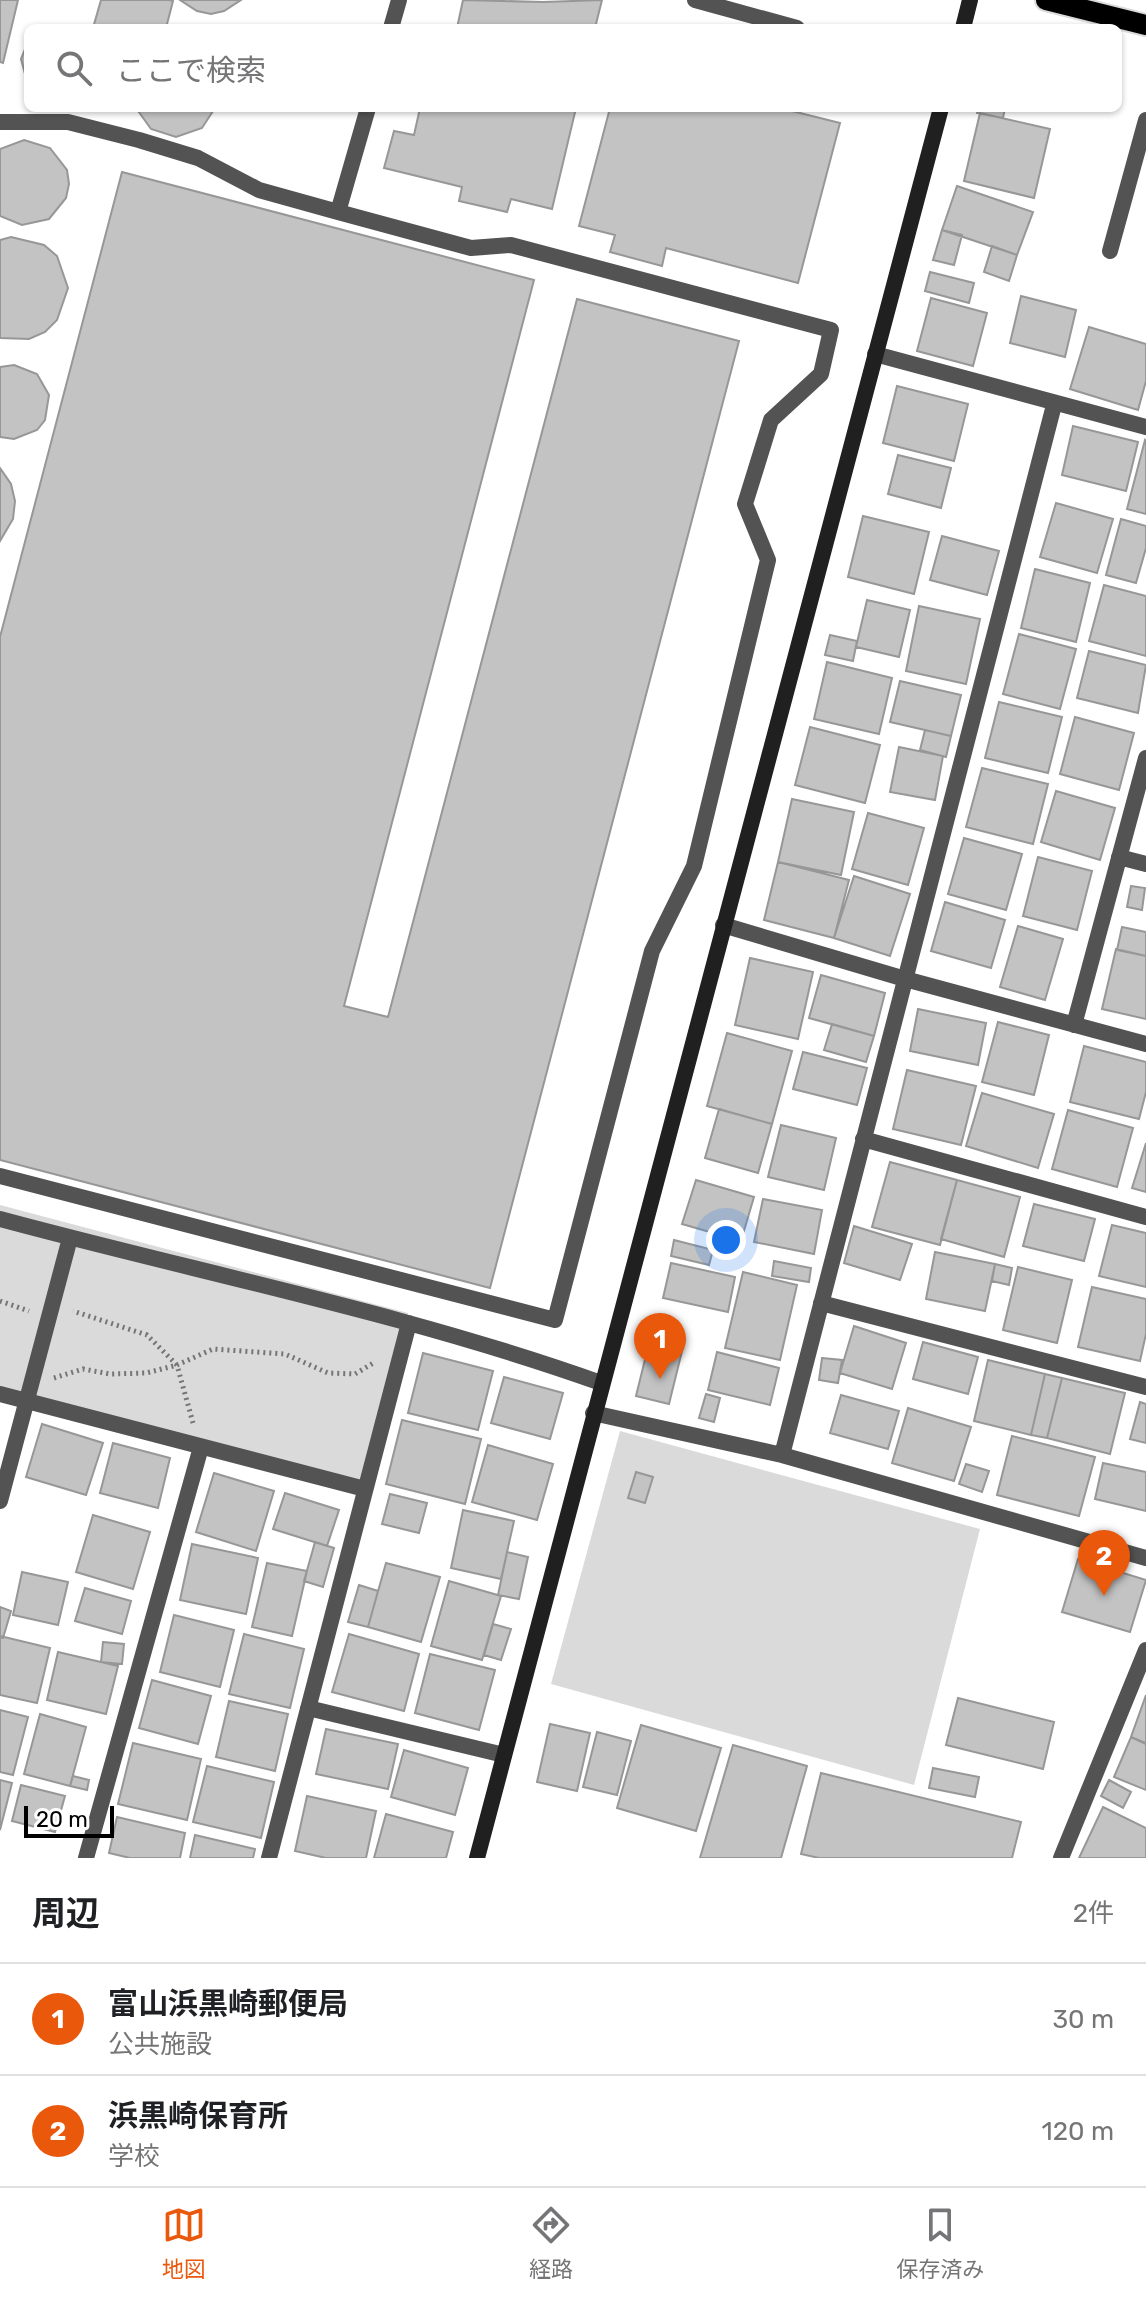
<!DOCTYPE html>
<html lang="ja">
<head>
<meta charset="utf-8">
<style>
	:root { --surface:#fff; --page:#f2f2f2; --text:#202124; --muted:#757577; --line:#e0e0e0; --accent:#ea580c }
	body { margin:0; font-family:Rubik,"Noto Sans JP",sans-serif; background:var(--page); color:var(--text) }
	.scale { position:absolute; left:24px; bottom:20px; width:90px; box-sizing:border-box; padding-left:8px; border:4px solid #000; border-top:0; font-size:22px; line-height:28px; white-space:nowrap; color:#000; -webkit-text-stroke:6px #fff; paint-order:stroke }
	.you { position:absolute; left:726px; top:1240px; width:28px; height:28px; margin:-20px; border:6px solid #fff; border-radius:50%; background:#1a73e8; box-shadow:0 0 0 12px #1a73e833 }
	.badge { display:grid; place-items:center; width:52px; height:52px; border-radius:50%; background:var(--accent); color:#fff; font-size:26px; font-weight:700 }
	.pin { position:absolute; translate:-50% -66px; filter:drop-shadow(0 2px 4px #0008) }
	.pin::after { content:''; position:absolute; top:42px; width:28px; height:24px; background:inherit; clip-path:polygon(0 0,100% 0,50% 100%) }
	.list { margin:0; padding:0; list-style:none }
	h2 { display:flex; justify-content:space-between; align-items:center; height:104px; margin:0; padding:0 32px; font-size:34px }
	h2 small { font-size:26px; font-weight:400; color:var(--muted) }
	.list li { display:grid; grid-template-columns:52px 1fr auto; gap:24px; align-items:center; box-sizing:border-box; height:112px; padding:0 32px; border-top:2px solid var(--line) }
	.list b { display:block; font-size:30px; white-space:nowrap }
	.list p { margin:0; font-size:26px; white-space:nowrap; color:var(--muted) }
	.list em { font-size:26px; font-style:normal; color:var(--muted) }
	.icon { flex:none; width:44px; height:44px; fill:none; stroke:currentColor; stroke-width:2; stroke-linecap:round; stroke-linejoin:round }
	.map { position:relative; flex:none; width:1146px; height:1858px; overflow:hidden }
	.search { position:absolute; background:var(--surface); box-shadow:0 2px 6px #0004; left:24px; right:24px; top:24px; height:88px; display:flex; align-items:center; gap:20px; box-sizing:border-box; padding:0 28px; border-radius:12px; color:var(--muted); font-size:30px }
	.sheet { height:328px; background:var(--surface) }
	nav { display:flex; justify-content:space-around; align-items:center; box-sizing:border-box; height:112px; border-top:2px solid var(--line); background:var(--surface); font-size:22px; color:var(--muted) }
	nav a { display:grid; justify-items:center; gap:4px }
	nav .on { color:var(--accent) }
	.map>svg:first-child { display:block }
	.green { fill:#dadada }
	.building { fill:#c3c3c3; stroke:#979797; stroke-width:2 }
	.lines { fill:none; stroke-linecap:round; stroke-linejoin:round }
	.primary-casing { stroke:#dbdbdb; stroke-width:24 }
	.path { stroke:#757575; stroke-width:5; stroke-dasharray:2 4; stroke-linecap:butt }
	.lane { stroke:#535353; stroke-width:16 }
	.street { stroke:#535353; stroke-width:16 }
	.secondary { stroke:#202020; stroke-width:16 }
	.primary { stroke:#000; stroke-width:20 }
</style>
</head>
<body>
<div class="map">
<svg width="1146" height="1858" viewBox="0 0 1146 1858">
	<rect width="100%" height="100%" fill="#fff"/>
	<path class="green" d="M0,1205l408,108 -45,169 -363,-94z
		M620,1431l360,98 -66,256 -363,-101z"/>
	<path class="building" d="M0,0h18l-15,63 -3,-1z
		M101,0h68l4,1 -7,27h-73z
		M180,0h61l-17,11 -13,3 -14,-3z
		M463,0l80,2 59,-2 -7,28h-138z
		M28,42v43l-7,-26z
		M136,108h79l-13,20 -26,9 -25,-8z
		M420,108h156l-24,101 -41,-10 -4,13 -48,-11 3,-14 -78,-19 10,-37 20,4z
		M610,108h170l60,15 -42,160 -132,-35 -4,18 -52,-14 5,-17 -36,-9z
		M978,108h27l-2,10 -26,-5z
		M980,113l70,16 -16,69 -70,-17z
		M24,140l26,8 17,22 2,14 -3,14 -17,21 -27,6 -22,-9v-67z
		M122,172l412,108 -190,726 44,11 189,-718 162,42 -249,947 -490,-128v-523z
		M957,186l76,26 -16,43 -75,-25z
		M942,230l20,5 -8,30 -21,-5z
		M11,237l33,8 13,11 11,32 -11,32 -12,12 -16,7 -29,-1v-98z
		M992,246l25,9 -8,26 -25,-9z
		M930,272l44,11 -5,20 -44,-12z
		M1021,296l55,14 -11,47 -55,-14z
		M931,298l56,15 -14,53 -56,-15z
		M1089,327l57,17v37l-8,29 -68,-21z
		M14,365l23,9 12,21 -4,25 -8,10 -23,9 -14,-2v-70z
		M897,386l71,18 -14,57 -71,-18z
		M1073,426l65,16 -12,49 -64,-16z
		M1145,440l1,1v73l-19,-5z
		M898,455l53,13 -10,40 -53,-14z
		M0,468l11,16 4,17 -2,18 -13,22z
		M1056,503l57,16 -16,54 -57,-16z
		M863,516l66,16 -15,62 -66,-17z
		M1121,519l25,7v22l-10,35 -30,-8z
		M942,536l57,15 -12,44 -57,-15z
		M1035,569l55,14 -14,59 -55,-14z
		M1104,585l42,11v60l-57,-15z
		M867,600l43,10 -11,47 -43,-10z
		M919,606l61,13 -14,65 -60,-13z
		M1019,634l57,15 -16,60 -57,-15z
		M830,635l27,6 -4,20 -28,-6z
		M1089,651l57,14 -8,48 -61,-15z
		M827,662l65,16 -13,56 -65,-15z
		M900,681l61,14 -10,41 -61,-14z
		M999,702l63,15 -14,56 -63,-15z
		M1075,717l59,16 -15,57 -59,-16z
		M810,727l70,18 -15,58 -70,-18z
		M925,730l26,6 -5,21 -26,-7z
		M899,747l44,9 -8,44 -45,-8z
		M982,768l66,16 -15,60 -67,-17z
		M1056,791l59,17 -15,52 -59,-18z
		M792,799l62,13 -13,63 -63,-13z
		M868,813l56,15 -16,57 -56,-16z
		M964,838l58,16 -16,56 -58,-16z
		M1038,857l54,14 -15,59 -54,-14z
		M778,862l71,18 -15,58 -70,-18z
		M854,876l56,18 -20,62 -56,-18z
		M1131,886l14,2 -3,22 -15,-3z
		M945,902l60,18 -14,48 -60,-17z
		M1018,926l45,13 -18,61 -45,-13z
		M1122,927l24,5v24l-29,-6z
		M1116,949l30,7v63l-44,-10z
		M750,958l63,14 -15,67 -63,-14z
		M821,975l64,18 -11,43 -65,-18z
		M918,1009l68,14 -8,42 -68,-14z
		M998,1022l51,13 -15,60 -52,-13z
		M832,1024l42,12 -8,26 -42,-12z
		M727,1033l65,18 -20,73 -65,-18z
		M1084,1046l62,16v30l-7,27 -69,-17z
		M803,1052l64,16 -10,37 -64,-16z
		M907,1070l69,16 -15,59 -68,-16z
		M982,1093l72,21 -16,54 -72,-22z
		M719,1109l53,15 -14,49 -53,-15z
		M1068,1110l65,18 -16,59 -65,-18z
		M781,1125l55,13 -12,52 -56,-13z
		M1146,1143v49l-14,-4z
		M890,1162l67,18 -17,65 -68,-18z
		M696,1180l58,17 -13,44 -59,-17z
		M957,1180l63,17 -16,60 -63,-18z
		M763,1199l59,11 -8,44 -60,-12z
		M1034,1204l61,15 -11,42 -61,-15z
		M1112,1225l34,8v54l-47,-11z
		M854,1226l58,18 -12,36 -56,-17z
		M674,1240l39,10 -4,15 -38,-9z
		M935,1252l60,12 -10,47 -59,-12z
		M774,1261l37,7 -2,14 -37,-6z
		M671,1263l64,14 -7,35 -65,-14z
		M995,1264l17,4 -3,17 -17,-4z
		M1018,1267l54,13 -15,63 -54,-13z
		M743,1272l54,13 -17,75 -55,-12z
		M1092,1287l54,12v35l-6,27 -62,-14z
		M854,1326l52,17 -14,46 -52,-16z
		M652,1331l33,8 -16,65 -33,-8z
		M923,1342l55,15 -10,37 -55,-15z
		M717,1352l62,16 -9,37 -62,-15z
		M423,1353l70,18 -15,59 -70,-17z
		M822,1358l20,2 -4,23 -19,-3z
		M988,1360l57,14 -14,61 -57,-14z
		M1045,1374l17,4 -15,60 -16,-3z
		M504,1377l59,16 -13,46 -59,-16z
		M1062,1378l63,15 -15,61 -63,-16z
		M706,1394l14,4 -6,24 -15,-4z
		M841,1395l58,16 -11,38 -58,-16z
		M1140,1402l6,2v39l-16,-4z
		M908,1408l63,19 -17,54 -62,-18z
		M402,1420l79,19 -16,65 -79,-20z
		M42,1424l61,19 -17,52 -60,-18z
		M1012,1436l83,21 -16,59 -82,-21z
		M113,1443l57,15 -12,50 -58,-15z
		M488,1445l65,19 -16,56 -65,-18z
		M1103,1463l43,9v39l-51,-12z
		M966,1464l23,7 -7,21 -23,-8z
		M636,1472l17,5 -8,26 -17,-5z
		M214,1473l60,18 -18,60 -60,-19z
		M285,1493l54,17 -12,36 -54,-17z
		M390,1494l37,9 -8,30 -37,-9z
		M463,1510l51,11 -13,58 -50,-11z
		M93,1515l57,17 -17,57 -57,-17z
		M315,1542l19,6 -11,39 -19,-6z
		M192,1544l66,14 -12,56 -66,-14z
		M507,1552l21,5 -9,42 -21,-4z
		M1078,1559l68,21 -16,52 -68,-20z
		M267,1563l40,8 -15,65 -40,-9z
		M386,1563l54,14 -19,65 -53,-15z
		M22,1572l46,10 -10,43 -45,-10z
		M449,1581l52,15 -19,64 -51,-14z
		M359,1585l19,6 -10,36 -20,-5z
		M85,1588l46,13 -9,33 -47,-13z
		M0,1607l11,4 -8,27 -3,-1z
		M174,1615l60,15 -14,57 -60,-15z
		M493,1624l18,5 -10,31 -17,-5z
		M244,1634l60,15 -14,59 -61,-14z
		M349,1634l70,20 -15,57 -72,-19z
		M0,1636l50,12 -13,55 -37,-8z
		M103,1642l21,2 -2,20 -21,-2z
		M58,1652l60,14 -12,48 -59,-14z
		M430,1654l65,16 -16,60 -64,-17z
		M152,1680l59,16 -13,48 -59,-16z
		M1146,1695v48l-15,-6z
		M958,1698l96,24 -11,47 -97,-24z
		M229,1701l59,13 -13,57 -59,-14z
		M0,1710l28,7 -15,58 -13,-3z
		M40,1714l46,13 -16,59 -46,-12z
		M550,1724l40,9 -13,58 -40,-9z
		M641,1725l80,23 -25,83 -79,-23z
		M326,1729l72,15 -10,45 -72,-15z
		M597,1732l34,9 -14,54 -34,-8z
		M1131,1737l15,7v46l-32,-13z
		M133,1743l68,16 -14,61 -69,-16z
		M733,1745l74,21 -26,92h-81z
		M404,1750l64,18 -13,47 -64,-18z
		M207,1766l67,16 -13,56 -68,-16z
		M933,1768l46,9 -4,20 -46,-9z
		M821,1773l200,49 -9,36h-193l-18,-4z
		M73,1776l16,4 -2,10 -17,-4z
		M0,1780l12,3 -12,47z
		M1109,1780l22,12 -8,16 -22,-12z
		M21,1785l44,11 -10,36 -43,-11z
		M307,1796l69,15 -10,47h-40l-31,-7z
		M1103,1807l43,21v30h-67z
		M386,1814l67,18 -7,26h-72z
		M117,1817l68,16 -5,25h-50l-21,-5z
		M195,1835l60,14 -2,9h-63z"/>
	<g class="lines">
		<defs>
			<path id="primary" d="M1046,0l100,25"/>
		</defs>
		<use href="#primary" class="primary-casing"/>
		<path class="path" d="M0,1301l29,10
			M54,1378l29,-9 27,5 36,-1 31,-8 -30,-30 -74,-24
			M193,1423l-16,-58 36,-16 72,5 43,19 27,1 20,-12"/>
		<path class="lane" d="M695,0l102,28
			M391,28l8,-28
			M0,122h68l71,18 59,18 61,32 79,22 30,-104
			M0,1176l555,144 97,-369 42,-85 74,-306 -23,-56 26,-84 50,-46 10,-44 -320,-85 -40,3 -133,-36"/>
		<path class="street" d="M1110,251l36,-131
			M875,354l271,73
			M1119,857l27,7
			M723,925l182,54 241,65
			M1074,1025l72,-267
			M863,1139l283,78
			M0,1219c200,54 405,94 601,164
			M821,1303l325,84
			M0,1394l365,95
			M593,1413l189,42 364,103
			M782,1455l272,-1050
			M0,1501l70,-263
			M308,1708l196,47
			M86,1858l115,-411
			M269,1858l140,-535
			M1061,1858l85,-208"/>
		<path class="secondary" d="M963,28l7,-28
			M477,1858l464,-1750"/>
		<use href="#primary" class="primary"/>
	</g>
</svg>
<div class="scale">20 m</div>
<div class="you"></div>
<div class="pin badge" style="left:660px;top:1379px">1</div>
<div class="pin badge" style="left:1104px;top:1596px">2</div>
<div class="search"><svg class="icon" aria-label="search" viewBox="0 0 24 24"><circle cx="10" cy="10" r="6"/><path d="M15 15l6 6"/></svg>ここで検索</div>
</div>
<section class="sheet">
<h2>周辺<small>2件</small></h2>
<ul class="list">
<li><span class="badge">1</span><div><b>富山浜黒崎郵便局</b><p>公共施設</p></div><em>30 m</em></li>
<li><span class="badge">2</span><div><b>浜黒崎保育所</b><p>学校</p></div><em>120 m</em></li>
</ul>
</section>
<nav>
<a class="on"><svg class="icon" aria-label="map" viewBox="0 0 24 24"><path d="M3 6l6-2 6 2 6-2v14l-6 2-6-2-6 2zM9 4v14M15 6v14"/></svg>地図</a>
<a><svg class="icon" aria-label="directions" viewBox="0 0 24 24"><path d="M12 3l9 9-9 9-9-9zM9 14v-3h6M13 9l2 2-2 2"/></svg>経路</a>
<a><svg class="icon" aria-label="saved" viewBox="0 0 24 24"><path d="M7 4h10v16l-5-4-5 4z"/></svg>保存済み</a>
</nav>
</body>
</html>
